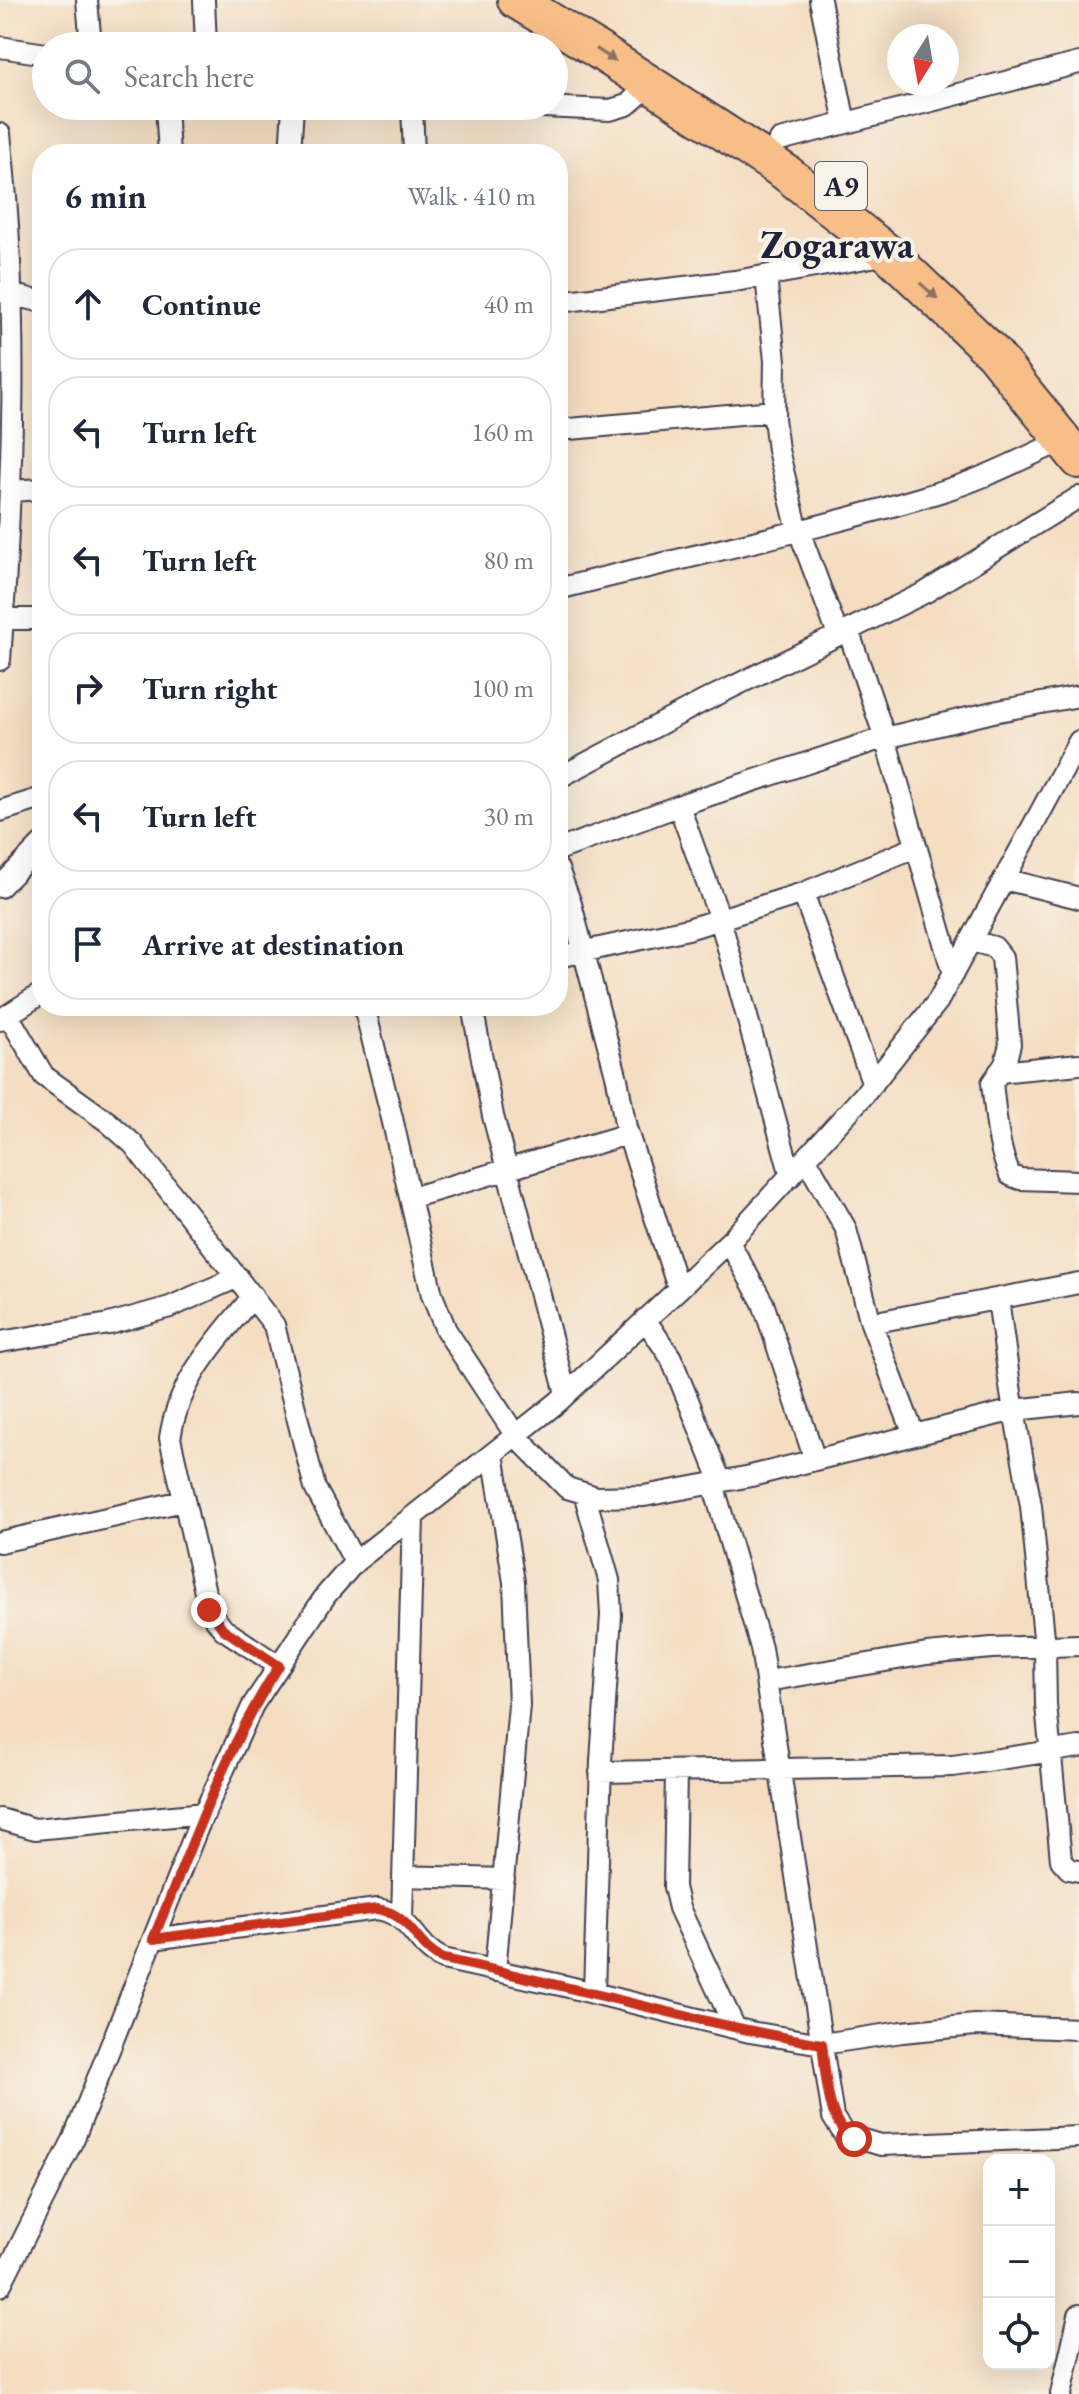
<!DOCTYPE html>
<html lang="en">
<head>
<meta charset="utf-8">
<style>
	:root { --surface:#fff; --page:#f2f2f3; --text:#1f2937; --muted:#747a83; --line:#e0e1e3 }
	body { margin:0; font-family:"EB Garamond",serif; background:var(--page); color:var(--text) }
	.controls { position:absolute; right:24px; bottom:24px; display:grid; overflow:hidden; border-radius:16px; box-shadow:0 8px 32px #0002 }
	.controls button { width:72px; height:72px; display:grid; place-items:center; padding:0; border:0; border-bottom:2px solid var(--line); background:var(--surface); color:var(--text); font:40px sans-serif }
	.compass { position:absolute; left:887px; top:24px; width:72px; height:72px; border-radius:50%; background:var(--surface); box-shadow:0 8px 32px #0002; rotate:191deg }
	.stop { position:absolute; width:24px; height:24px; margin:-18px; border:6px solid #c8321e; border-radius:50%; background:#fff }
	.stop.end { background:#c8321e; border-color:#fff; box-shadow:0 2px 8px #0008 }
	.list { margin:0; padding:0; list-style:none }
	h2 { display:flex; justify-content:space-between; align-items:center; height:104px; margin:0; padding:0 32px; font-size:34px }
	h2 small { font-size:26px; font-weight:400; color:var(--muted) }
	.list li { display:grid; grid-template-columns:52px 1fr auto; gap:24px; align-items:center; box-sizing:border-box; height:112px; margin:0 16px 16px; padding:0 16px; border:2px solid var(--line); border-radius:32px }
	.list b { display:block; font-size:30px; white-space:nowrap }
	.list em { font-size:26px; font-style:normal; color:var(--muted) }
	.icon { flex:none; width:44px; height:44px; fill:none; stroke:currentColor; stroke-width:2; stroke-linecap:round; stroke-linejoin:round }
	.map { position:relative; flex:none; width:1079px; height:2394px; overflow:hidden }
	.search { position:absolute; background:var(--surface); box-shadow:0 8px 32px #0002; left:32px; top:32px; width:536px; height:88px; display:flex; align-items:center; gap:20px; box-sizing:border-box; padding:0 28px; border-radius:44px; color:var(--muted); font-size:30px }
	.panel { position:absolute; background:var(--surface); box-shadow:0 8px 32px #0002; left:32px; top:144px; width:536px; height:872px; border-radius:32px }
	.map>svg:first-child { display:block }
	.lines { fill:none; stroke-linecap:round; stroke-linejoin:round }
	.street-casing { stroke:#423e4f; stroke-width:24 }
	.highway-casing { stroke:#423e4f; stroke-width:40 }
	.street { stroke:#fff; stroke-width:20 }
	.highway { stroke:#f7be88; stroke-width:36 }
	.oneway { fill:#8c7062 }
	.route { stroke:#c8321e; stroke-width:10 }
	.labels { text-anchor:middle; dominant-baseline:central; stroke-width:8; stroke-linejoin:round; paint-order:stroke }
	.shield { fill:#f7f3e8; stroke:#62616f; stroke-width:2 }
	.shield-label { font-size:28px; font-weight:bold; fill:#22223b }
	.district-label { font-size:38px; font-weight:bold; fill:#22223b; stroke:#f7f3e8 }
</style>
</head>
<body>
<div class="map">
<svg width="1079" height="2394" viewBox="0 0 1079 2394">
	<rect width="100%" height="100%" fill="#f7f3e8"/>
	<filter id="ink" filterUnits="userSpaceOnUse"><feTurbulence type="fractalNoise" baseFrequency=".0125" numOctaves="2"/><feDisplacementMap in="SourceGraphic" scale="16" xChannelSelector="R" yChannelSelector="G"/><feConvolveMatrix kernelMatrix="1 2 1 2 8 2 1 2 1" color-interpolation-filters="sRGB"/></filter>
	<filter id="wash" filterUnits="userSpaceOnUse"><feTurbulence type="fractalNoise" baseFrequency=".006" numOctaves="4" result="noise"/><feDisplacementMap in="SourceGraphic" scale="32" xChannelSelector="R" yChannelSelector="G"/><feGaussianBlur stdDeviation="1.8" result="paint"/><feColorMatrix in="noise" values="0 0 0 0 0 0 0 0 0 0 0 0 0 0 0 0 0 1.4 0 .05"/><feComposite in="paint" operator="in"/></filter>
	<g filter="url(#wash)">
		<rect width="100%" height="100%" fill="#f4ddc1"/>
	</g>
	<g filter="url(#ink)">
		<g class="lines">
			<defs>
				<path id="street" d="M87,0l4,46
					M204,0l2,46
					M820,0l25,123
					M0,47l46,7
					M166,106l3,48
					M412,106l2,48
					M520,106l90,4 17,-5 24,-21
					M0,134c20,179 13,347 0,526
					M780,140l299,-77
					M290,154l3,-48
					M766,276l9,85 -1,57 4,32 18,73 42,112
					M3,292l39,10
					M558,302l177,-21 154,-27
					M558,430l216,-19
					M11,491l31,-2
					M558,589c129,-33 261,-59 388,-99 40,-12 79,-33 118,-50
					M0,619h42
					M848,630l37,108 68,236
					M558,778l144,-76 224,-110 153,-95
					M679,806l41,113 71,257
					M0,811l42,-13
					M558,850l131,-48 188,-62 116,-28 86,-16
					M558,869l13,35 46,175 9,49 52,160
					M1004,879l75,19
					M0,887l42,-43
					M803,893l70,191
					M971,941l23,6 8,10 8,87 -5,20 -13,19c4,31 5,63 18,92l10,4 59,2
					M558,957l130,-28 115,-36 113,-46
					M364,1006l28,112 40,177 14,35 70,106 51,52 30,9 47,-1 107,-20 263,-66 65,-7
					M472,1006l21,110 73,278
					M8,1015l36,61 64,46 25,22 141,181 41,163 40,74
					M0,1020l42,-27
					M999,1072l80,-8
					M806,1159l40,70 25,94 43,112
					M410,1198l218,-64
					M729,1242l34,61 52,157
					M253,1296c-37,46 -74,82 -83,142l39,172 14,19 56,37
					M998,1299l13,94 20,113 14,141 1,58 15,155 8,9 10,2
					M645,1319l26,39 50,124
					M871,1323l208,-40
					M0,1342l109,-18 61,-17 68,-30
					M493,1454l21,128 5,123 -24,266
					M713,1484l48,164 72,469 11,17 37,11 198,-8
					M584,1493l25,87 2,35 -10,146 -7,232
					M0,1542l183,-41
					M767,1681l160,-27 65,-6 87,-3
					M676,1771l-2,116 5,21 56,120
					M600,1772l353,-6 126,-19
					M0,1819l35,10 170,-16
					M403,1876l101,3
					M402,1918l11,-401
					M153,1939l224,-30c35,5 37,37 66,50l122,27 185,46 72,12 80,-12 73,-7 104,4
					M0,2286l74,-148 123,-309 56,-124 73,-110 29,-33 203,-160 175,-164 130,-142 75,-95 141,-260
					M1061,2394l18,-79"/>
				<path id="highway" d="M516,0l80,49 189,123 104,82 104,99 86,107"/>
			</defs>
			<use href="#street" class="street-casing"/>
			<use href="#highway" class="highway-casing"/>
			<use href="#street" class="street"/>
			<use href="#highway" class="highway"/>
		</g>
		<defs><path id="oneway-solid" d="M-6-.8H1V-3.2L6.5 0L1 3.2V.8H-6Z" transform="scale(2)"/></defs>
		<g class="oneway">
			<use href="#oneway-solid" transform="translate(606 55) rotate(33)"/>
			<use href="#oneway-solid" transform="translate(929 291) rotate(42)"/>
		</g>
	</g>
	<g class="lines" filter="url(#ink)">
		<path class="route" d="M209,1610l14,19 56,37c-55,84 -87,181 -126,273l224,-30c35,5 37,37 66,50 127,26 251,64 379,85 4,28 4,81 32,95"/>
	</g>
	<g class="labels">
		<rect class="shield" x="815" y="162" width="52" height="48" rx="6"/>
		<g class="shield-label">
			<text x="841" y="186">A9</text>
		</g>
		<g class="district-label">
			<text x="837" y="244">Zogarawa</text>
		</g>
	</g>
</svg>
<div class="controls">
<button>+</button>
<button>−</button>
<button><svg class="icon" aria-label="locate" viewBox="0 0 24 24"><circle cx="12" cy="12" r="6"/><path d="M12 2v4M12 18v4M2 12h4M18 12h4"/></svg></button>
</div>
<svg class="compass" viewBox="-18 -18 36 36"><path d="M0-13l5 13h-10z" fill="#e53935"/><path d="M0 13l5-13h-10z" fill="#747a83"/></svg>
<div class="stop" style="left:854px;top:2139px"></div>
<div class="stop end" style="left:209px;top:1610px"></div>
<div class="search"><svg class="icon" aria-label="search" viewBox="0 0 24 24"><circle cx="10" cy="10" r="6"/><path d="M15 15l6 6"/></svg>Search here</div>
<section class="panel">
<h2>6 min<small>Walk · 410 m</small></h2>
<ul class="list">
<li><svg class="icon" aria-label="ahead" viewBox="0 0 24 24"><path d="M12 20V5M6 11l6-6 6 6"/></svg><div><b>Continue</b></div><em>40 m</em></li>
<li><svg class="icon" aria-label="left" viewBox="0 0 24 24"><path d="M17 20v-9H6M10 6l-5 5 5 5"/></svg><div><b>Turn left</b></div><em>160 m</em></li>
<li><svg class="icon" aria-label="left" viewBox="0 0 24 24"><path d="M17 20v-9H6M10 6l-5 5 5 5"/></svg><div><b>Turn left</b></div><em>80 m</em></li>
<li><svg class="icon" aria-label="right" viewBox="0 0 24 24"><path d="M7 20v-9h11M14 6l5 5-5 5"/></svg><div><b>Turn right</b></div><em>100 m</em></li>
<li><svg class="icon" aria-label="left" viewBox="0 0 24 24"><path d="M17 20v-9H6M10 6l-5 5 5 5"/></svg><div><b>Turn left</b></div><em>30 m</em></li>
<li><svg class="icon" aria-label="arrive" viewBox="0 0 24 24"><path d="M6 21V4h12l-3 4 3 4H6"/></svg><div><b>Arrive at destination</b></div></li>
</ul>
</section>
</div>
</body>
</html>
